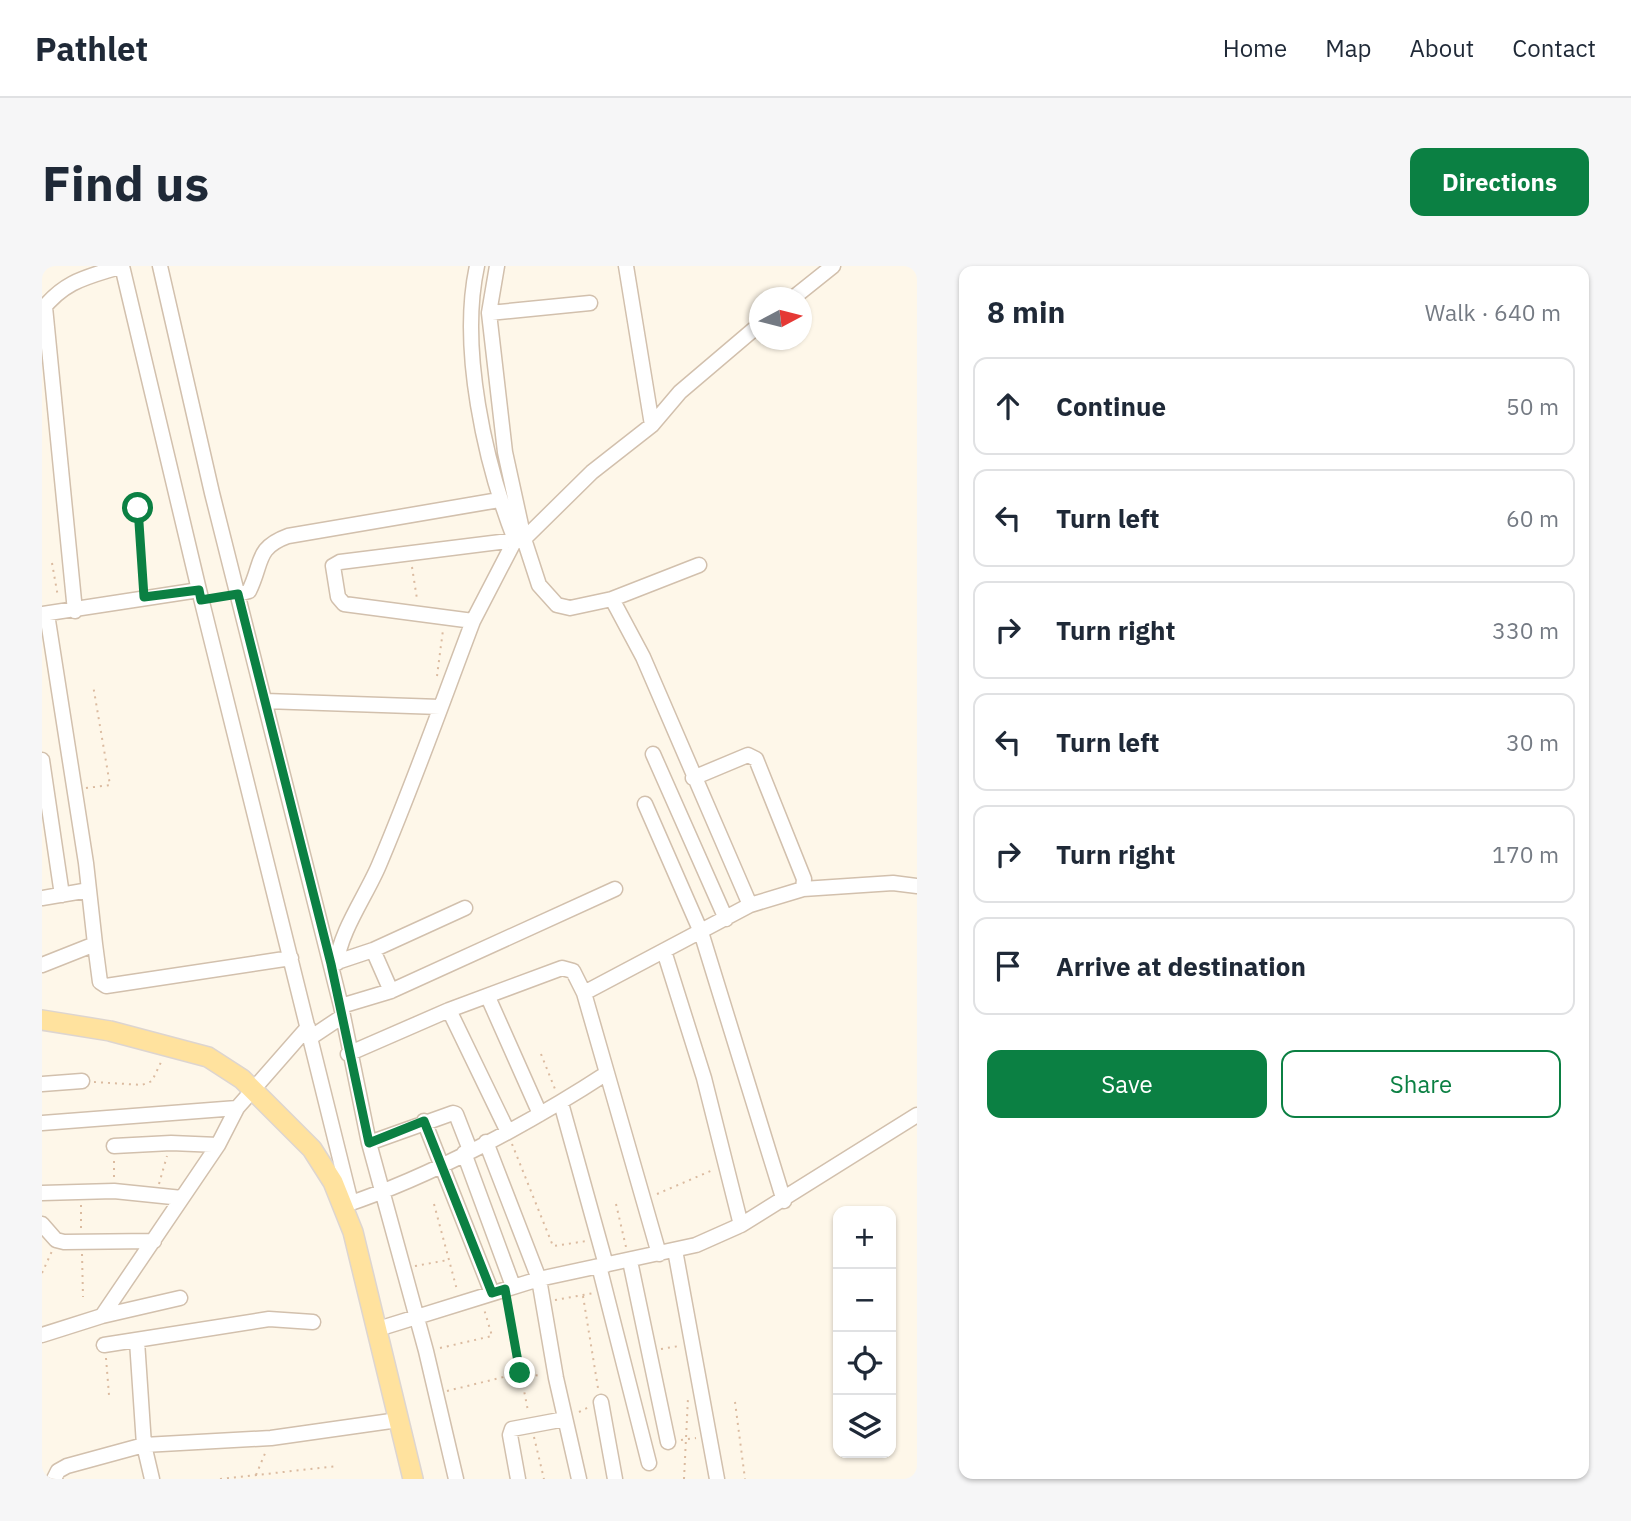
<!DOCTYPE html>
<html lang="en">
<head>
<meta charset="utf-8">
<style>
	:root { --surface:#fff; --page:#f6f6f7; --text:#1f2937; --muted:#747a83; --line:#e0e1e3; --accent:#0b8043 }
	body { margin:0; font-family:"IBM Plex Sans",sans-serif; background:var(--page); color:var(--text) }
	.controls { position:absolute; right:21px; bottom:21px; display:grid; overflow:hidden; border-radius:14px; box-shadow:0 2px 5px #0004 }
	.controls button { width:63px; height:63px; display:grid; place-items:center; padding:0; border:0; border-bottom:2px solid var(--line); background:var(--surface); color:var(--text); font:35px sans-serif }
	.compass { position:absolute; left:707px; top:21px; width:63px; height:63px; border-radius:50%; background:var(--surface); box-shadow:0 2px 5px #0004; rotate:83deg }
	.stop { position:absolute; width:21px; height:21px; margin:-16px; border:5px solid #0b8043; border-radius:50%; background:#fff }
	.stop.end { background:#0b8043; border-color:#fff; box-shadow:0 2px 7px #0008 }
	.list { margin:0; padding:0; list-style:none }
	h2 { display:flex; justify-content:space-between; align-items:center; height:91px; margin:0; padding:0 28px; font-size:30px }
	h2 small { font-size:23px; font-weight:400; color:var(--muted) }
	.list li { display:grid; grid-template-columns:46px 1fr auto; gap:21px; align-items:center; box-sizing:border-box; height:98px; margin:0 14px 14px; padding:0 14px; border:2px solid var(--line); border-radius:14px }
	.list b { display:block; font-size:26px; white-space:nowrap }
	.list em { font-size:23px; font-style:normal; color:var(--muted) }
	.actions { display:flex; gap:14px; padding:21px 28px }
	.actions a { flex:1; padding:16px 0; border:2px solid var(--accent); border-radius:14px; text-align:center; font-size:24px; color:var(--accent) }
	.actions .main { background:var(--accent); color:#fff }
	.icon { flex:none; width:38px; height:38px; fill:none; stroke:currentColor; stroke-width:2; stroke-linecap:round; stroke-linejoin:round }
	.map { position:relative; flex:none; width:875px; height:1213px; overflow:hidden; border-radius:14px }
	header { display:flex; align-items:center; gap:42px; box-sizing:border-box; height:98px; padding:0 35px; background:var(--surface); border-bottom:2px solid var(--line) }
	header strong { font-size:33px }
	nav { display:flex; gap:38px; margin-inline-start:auto; font-size:24px }
	.intro { display:flex; align-items:center; justify-content:space-between; box-sizing:border-box; height:168px; padding:0 42px }
	h1 { margin:0; font-size:49px }
	.button { padding:18px 32px; border-radius:14px; background:var(--accent); color:#fff; font-size:24px; font-weight:700 }
	main { display:flex; gap:42px; padding:0 42px }
	aside { flex:1; background:var(--surface); border-radius:14px; box-shadow:0 2px 5px #0004 }
	.map>svg:first-child { display:block }
	.lines { fill:none; stroke-linecap:round; stroke-linejoin:round }
	.minor-casing { stroke:#d2c0ad; stroke-width:17 }
	.major-casing { stroke:#ddd5d0; stroke-width:22 }
	.path { stroke:#dbbba0; stroke-width:2; stroke-dasharray:2 5; stroke-linecap:butt }
	.minor { stroke:#fff; stroke-width:14 }
	.major { stroke:#ffe29e; stroke-width:19 }
	.route { stroke:#0b8043; stroke-width:9 }
</style>
</head>
<body>
<header>
<strong>Pathlet</strong>
<nav><a>Home</a><a>Map</a><a>About</a><a>Contact</a></nav>
</header>
<div class="intro"><h1>Find us</h1><a class="button">Directions</a></div>
<main>
<div class="map">
<svg width="875" height="1213" viewBox="0 0 875 1213">
	<rect width="100%" height="100%" fill="#fef7e9"/>
	<g class="lines">
		<defs>
			<path id="minor" d="M80,0l77,324
				M118,0l52,227 129,513
				M455,0l-8,47 16,139 19,87 15,46 18,20 13,3 42,-9 31,58 107,248 -166,88
				M584,0l26,159
				M751,32l40,-32
				M3,41l30,304
				M0,44c23,-30 46,-33 80,-44
				M447,47l101,-10
				M196,328l11,-3c14,-28 6,-43 39,-55l211,-36
				M570,333l87,-34
				M0,348l157,-24 152,613
				M431,355l42,-81c-30,-77 -56,-192 -38,-274
				M223,435l175,6
				M611,488l73,165
				M0,494l20,135
				M651,512l55,-23 8,4 48,120 -1,10 -53,16
				M603,538l56,128 83,269
				M761,623l90,-6 24,3
				M0,632l47,-8
				M53,678l5,38 6,4 185,-28
				M331,684l18,41 -50,15 28,137 57,208 30,128
				M295,697c2,-30 30,-69 42,-98 34,-80 63,-162 94,-244l-129,-17 -6,-7 -5,-31 7,-4 184,-23 68,-67 60,-47 28,-33 80,-68
				M289,698l42,-14 92,-42
				M0,699l53,-21 -9,-81 -39,-249
				M349,725l224,-102
				M446,731l52,117
				M407,744l58,120
				M268,772l33,-22
				M306,788l101,-44 113,-42 11,3 11,22 23,80
				M0,818l40,-3
				M519,837l45,162
				M382,855l68,172
				M0,857l195,-15
				M444,876l53,137 17,99 23,101
				M327,877l84,-30 3,1 14,36
				M72,880l57,-3 47,2
				M422,887l49,133
				M0,927l72,-2 68,7
				M303,939c85,-28 187,-83 262,-132l52,181
				M0,958l14,16 8,2 90,-1
				M699,959l176,-110
				M633,984l42,229
				M588,995l38,181
				M557,1000l50,197
				M60,1050l116,-171 19,-37 71,-81
				M336,1063l161,-50 157,-34 45,-20 -37,-147 -40,-127
				M0,1069l60,-19 78,-18
				M95,1075l7,104 8,34
				M62,1079l165,-26 44,3
				M559,1136l14,77
				M12,1213l4,-8 9,-5 77,-21 127,-7 127,-18
				M476,1213l-8,-44 2,-6 53,-10"/>
			<path id="major" d="M0,754l68,11 98,26 34,22 70,70 21,33 20,50 60,247"/>
		</defs>
		<use href="#minor" class="minor-casing"/>
		<use href="#major" class="major-casing"/>
		<path class="path" d="M96,242l5,78
			M10,297l6,34
			M370,301l5,32
			M395,410l6,-46
			M44,522l24,-3 -17,-100
			M499,788l14,35
			M52,816l48,3 10,-4 10,-21
			M470,878l41,102 34,-5
			M72,911v-19
			M117,918l8,-28
			M615,928l56,-24
			M392,938l23,86
			M574,938l10,43
			M39,939v23
			M40,988l1,43
			M373,1000l33,-6
			M0,1007l10,-22
			M541,1030l15,92
			M513,1034l39,-7
			M465,1037l21,108
			M398,1082l52,-12 -8,-27
			M619,1083l18,-3
			M64,1092l3,37
			M405,1125l73,-18 21,3
			M693,1136l10,77
			M537,1146l10,-5
			M492,1171l10,42
			M639,1174l15,-2
			M214,1209l10,-24
			M178,1213l118,-13
			M642,1213l4,-81"/>
		<use href="#minor" class="minor"/>
		<use href="#major" class="major"/>
	</g>
	<g class="lines">
		<path class="route" d="M96,242l6,89 55,-7 2,10 37,-6 93,370 38,179 55,-22 68,172 13,-4 15,84"/>
	</g>
</svg>
<div class="controls">
<button>+</button>
<button>−</button>
<button><svg class="icon" aria-label="locate" viewBox="0 0 24 24"><circle cx="12" cy="12" r="6"/><path d="M12 2v4M12 18v4M2 12h4M18 12h4"/></svg></button>
<button><svg class="icon" aria-label="layers" viewBox="0 0 24 24"><path d="M12 4l9 5-9 5-9-5zM3 14l9 5 9-5"/></svg></button>
</div>
<svg class="compass" viewBox="-18 -18 36 36"><path d="M0-13l5 13h-10z" fill="#e53935"/><path d="M0 13l5-13h-10z" fill="#747a83"/></svg>
<div class="stop" style="left:96px;top:242px"></div>
<div class="stop end" style="left:478px;top:1107px"></div>
</div>
<aside>
<h2>8 min<small>Walk · 640 m</small></h2>
<ul class="list">
<li><svg class="icon" aria-label="ahead" viewBox="0 0 24 24"><path d="M12 20V5M6 11l6-6 6 6"/></svg><div><b>Continue</b></div><em>50 m</em></li>
<li><svg class="icon" aria-label="left" viewBox="0 0 24 24"><path d="M17 20v-9H6M10 6l-5 5 5 5"/></svg><div><b>Turn left</b></div><em>60 m</em></li>
<li><svg class="icon" aria-label="right" viewBox="0 0 24 24"><path d="M7 20v-9h11M14 6l5 5-5 5"/></svg><div><b>Turn right</b></div><em>330 m</em></li>
<li><svg class="icon" aria-label="left" viewBox="0 0 24 24"><path d="M17 20v-9H6M10 6l-5 5 5 5"/></svg><div><b>Turn left</b></div><em>30 m</em></li>
<li><svg class="icon" aria-label="right" viewBox="0 0 24 24"><path d="M7 20v-9h11M14 6l5 5-5 5"/></svg><div><b>Turn right</b></div><em>170 m</em></li>
<li><svg class="icon" aria-label="arrive" viewBox="0 0 24 24"><path d="M6 21V4h12l-3 4 3 4H6"/></svg><div><b>Arrive at destination</b></div></li>
</ul>
<div class="actions"><a class="main">Save</a><a>Share</a></div>
</aside>
</main>
</body>
</html>
